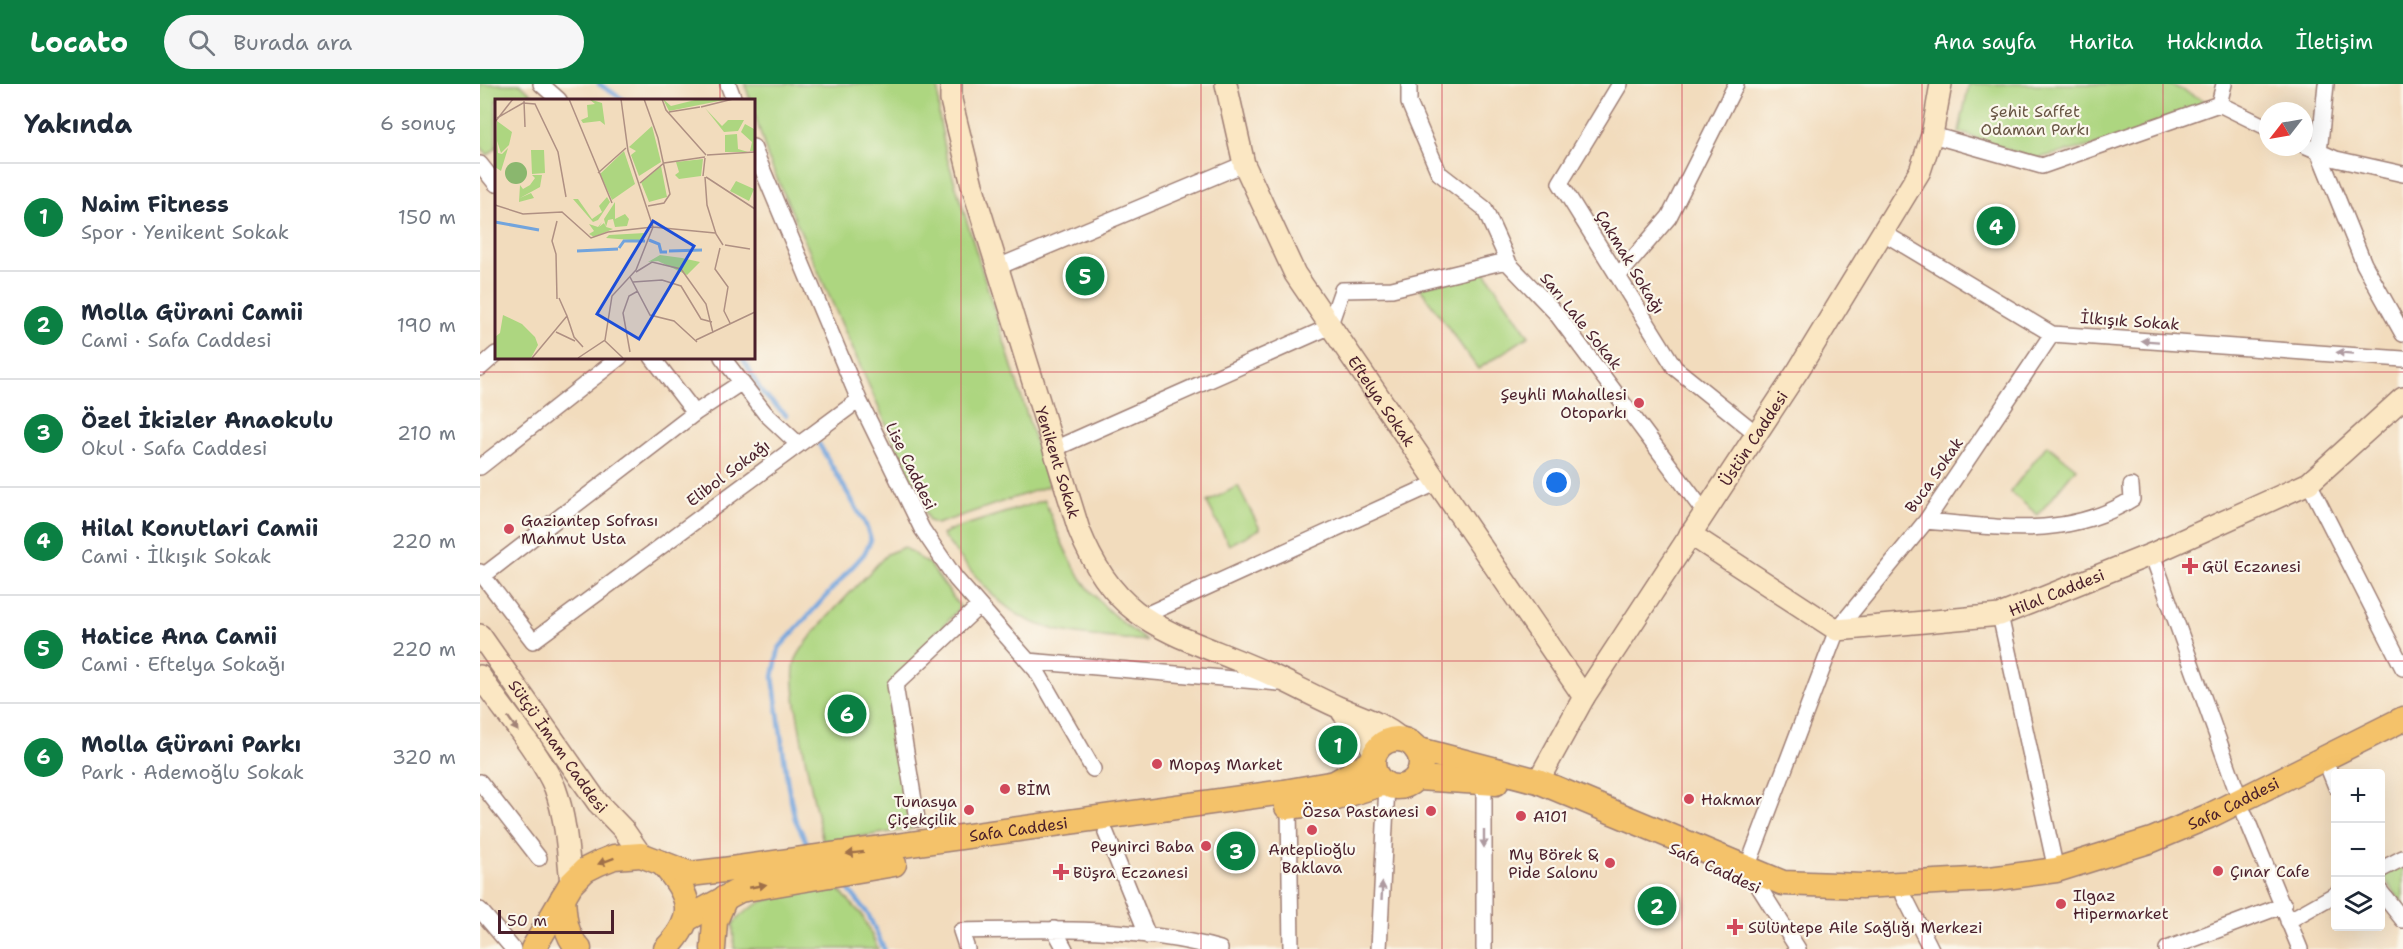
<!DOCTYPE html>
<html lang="tr">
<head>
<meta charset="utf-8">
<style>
	:root { --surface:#fff; --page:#f6f6f7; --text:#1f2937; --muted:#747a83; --line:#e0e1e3; --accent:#0b8043 }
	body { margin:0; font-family:"Shantell Sans",sans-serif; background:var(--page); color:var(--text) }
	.controls { position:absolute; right:18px; bottom:18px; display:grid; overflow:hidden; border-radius:6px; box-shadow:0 6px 24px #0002 }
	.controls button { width:54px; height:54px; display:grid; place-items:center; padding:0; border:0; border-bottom:2px solid var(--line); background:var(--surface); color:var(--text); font:30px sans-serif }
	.compass { position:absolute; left:1779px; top:18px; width:54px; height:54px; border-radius:50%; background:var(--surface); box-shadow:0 6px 24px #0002; rotate:239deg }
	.scale { position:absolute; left:18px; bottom:15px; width:116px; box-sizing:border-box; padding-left:6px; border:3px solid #4a1f2b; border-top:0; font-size:16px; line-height:21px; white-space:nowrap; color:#4a1f2b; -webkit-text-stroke:4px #fbf7ec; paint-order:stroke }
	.you { position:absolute; left:1077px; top:399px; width:21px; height:21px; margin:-15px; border:4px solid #fff; border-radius:50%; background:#1a73e8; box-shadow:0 0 0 9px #1a73e833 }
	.badge { display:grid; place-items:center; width:39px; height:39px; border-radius:50%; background:var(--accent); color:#fff; font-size:20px; font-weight:700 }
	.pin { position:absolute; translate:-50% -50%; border:3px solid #fff; box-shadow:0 2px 6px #0006 }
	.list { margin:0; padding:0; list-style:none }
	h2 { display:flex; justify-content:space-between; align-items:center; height:78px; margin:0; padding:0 24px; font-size:26px }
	h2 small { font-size:20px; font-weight:400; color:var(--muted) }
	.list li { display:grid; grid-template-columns:39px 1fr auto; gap:18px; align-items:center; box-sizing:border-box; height:108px; padding:0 24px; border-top:2px solid var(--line) }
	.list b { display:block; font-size:22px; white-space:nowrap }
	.list p { margin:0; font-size:20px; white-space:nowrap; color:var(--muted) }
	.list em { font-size:20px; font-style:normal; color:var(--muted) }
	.icon { flex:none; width:33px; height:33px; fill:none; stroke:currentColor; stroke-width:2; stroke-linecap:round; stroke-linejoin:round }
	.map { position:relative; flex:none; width:1923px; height:865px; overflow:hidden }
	header { display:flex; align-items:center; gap:36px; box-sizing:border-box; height:84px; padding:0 30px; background:var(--accent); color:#fff }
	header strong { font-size:28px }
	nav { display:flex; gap:33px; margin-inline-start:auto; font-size:21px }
	.search { width:420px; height:54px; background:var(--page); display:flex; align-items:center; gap:15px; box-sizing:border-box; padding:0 21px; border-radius:33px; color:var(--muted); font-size:22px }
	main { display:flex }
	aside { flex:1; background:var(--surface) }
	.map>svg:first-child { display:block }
	.green { fill:#add680; stroke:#7c7a56; stroke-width:1.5 }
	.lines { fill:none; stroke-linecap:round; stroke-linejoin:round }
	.stream { stroke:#72a4dd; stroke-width:4.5 }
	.street-casing { stroke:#9e7e74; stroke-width:18 }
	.secondary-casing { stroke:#9e7e74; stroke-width:24 }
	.primary-casing { stroke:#9e7e74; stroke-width:27 }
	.street { stroke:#fff; stroke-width:15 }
	.secondary { stroke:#fbe7c3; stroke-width:21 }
	.primary { stroke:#f4c26a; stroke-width:24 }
	.oneway { fill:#ae9aa0 }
	.oneway2 { fill:#a28377 }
	.oneway3 { fill:#9f704a }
	.grid { fill:none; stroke:#d1495b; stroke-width:1.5; stroke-opacity:0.55 }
	.poi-dot { fill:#d1495b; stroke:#fbf7ec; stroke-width:2 }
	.labels { text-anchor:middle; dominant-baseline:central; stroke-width:4.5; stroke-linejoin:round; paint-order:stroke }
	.park-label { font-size:16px; fill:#685644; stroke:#fbf7ec }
	.street-label { font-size:16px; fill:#4a1f2b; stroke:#fbf7ec }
	.poi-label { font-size:16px; fill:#4a1f2b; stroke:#fbf7ec; text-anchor:start }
	.inset-river { fill:none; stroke:#72a4dd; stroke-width:3 }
	.inset-road { fill:none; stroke:#af9083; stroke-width:1.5 }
	.view { fill:#1d4ed8; fill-opacity:0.15; stroke:#1d4ed8; stroke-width:3 }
	.inset-edge { fill:none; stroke:#4a1f2b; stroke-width:3 }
</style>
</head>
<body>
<header>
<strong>Locato</strong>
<div class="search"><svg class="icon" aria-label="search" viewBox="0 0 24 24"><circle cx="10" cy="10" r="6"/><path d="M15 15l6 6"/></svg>Burada ara</div>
<nav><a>Ana sayfa</a><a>Harita</a><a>Hakkında</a><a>İletişim</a></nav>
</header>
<main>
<aside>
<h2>Yakında<small>6 sonuç</small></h2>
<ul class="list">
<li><span class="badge">1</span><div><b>Naim Fitness</b><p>Spor · Yenikent Sokak</p></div><em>150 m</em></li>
<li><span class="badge">2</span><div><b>Molla Gürani Camii</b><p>Cami · Safa Caddesi</p></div><em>190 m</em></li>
<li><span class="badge">3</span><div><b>Özel İkizler Anaokulu</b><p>Okul · Safa Caddesi</p></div><em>210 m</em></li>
<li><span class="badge">4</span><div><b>Hilal Konutlari Camii</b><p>Cami · İlkışık Sokak</p></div><em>220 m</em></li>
<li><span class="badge">5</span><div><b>Hatice Ana Camii</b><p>Cami · Eftelya Sokağı</p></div><em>220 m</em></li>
<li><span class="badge">6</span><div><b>Molla Gürani Parkı</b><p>Park · Ademoğlu Sokak</p></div><em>320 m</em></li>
</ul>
</aside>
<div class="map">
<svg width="1923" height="865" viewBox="0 0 1923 865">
	<rect width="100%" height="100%" fill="#fbf7ec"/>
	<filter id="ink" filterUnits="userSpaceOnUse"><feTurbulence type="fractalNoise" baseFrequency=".0167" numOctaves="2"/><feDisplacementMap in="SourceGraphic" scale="12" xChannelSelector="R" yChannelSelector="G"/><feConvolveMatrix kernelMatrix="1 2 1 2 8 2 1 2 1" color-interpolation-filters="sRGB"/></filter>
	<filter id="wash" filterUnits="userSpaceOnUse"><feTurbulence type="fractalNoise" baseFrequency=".008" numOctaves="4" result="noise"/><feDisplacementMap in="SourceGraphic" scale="24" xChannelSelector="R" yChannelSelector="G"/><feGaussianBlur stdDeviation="1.35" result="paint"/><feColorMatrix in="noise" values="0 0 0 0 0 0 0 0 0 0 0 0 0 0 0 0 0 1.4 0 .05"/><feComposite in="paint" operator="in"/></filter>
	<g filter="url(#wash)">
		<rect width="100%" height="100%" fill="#f2dcbd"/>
		<path class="green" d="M0,0h41l17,16h-42v48l-8,7 -8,-9z
			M265,0h193l1,32 7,38 103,332 -112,38 -8,-3 -161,-363 -15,-49v-9h-3z
			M1489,0h200l37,17 -47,30 -125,28 -75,-27z
			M1005,188l44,64 -51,33 -59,-82z
			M1567,361l29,23 -38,47 -28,-23z
			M758,402l22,43 -31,16 -22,-43z
			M565,416c24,67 42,100 102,141 -37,-4 -80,-4 -115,-19 -38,-16 -64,-56 -90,-87l8,-5z
			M424,463l26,18 30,42 -56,65 -7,64 15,93 -89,13c-7,-34 -36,-153 -28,-180 7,-23 73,-87 92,-108z
			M1923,777v43l-18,-25v-6z
			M358,805l24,26 16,34h-144l-1,-25c27,-33 66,-31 105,-35z"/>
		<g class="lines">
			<path class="stream" d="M119,0l25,16
				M262,273l21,37 23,21
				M328,761l-13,-26 -7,-33 -15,-109 6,-29 85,-94 7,-14 -6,-17 -46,-79
				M369,806l19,24 16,35"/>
		</g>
	</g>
	<g filter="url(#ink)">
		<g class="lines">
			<defs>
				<path id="street" d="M61,0l18,16
					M248,0l6,16
					M929,0v19l30,70 45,35 24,53
					M1140,0l-60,99 115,185 82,66
					M1846,0l-7,69 45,111 39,70
					M1739,20l49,24
					M1452,51l110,31 177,-62 5,-20
					M1824,61l32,14 67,15
					M273,63l106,253 63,129 34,50 80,91 57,99
					M0,80l16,20
					M1402,148l170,102 351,25
					M518,183l246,-103
					M1139,191l50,-58 67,-133
					M172,273l43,56
					M242,273l43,56 32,30
					M0,284l16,-14
					M574,365l275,-122 13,-37 50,-1 114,-28 49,51 150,201
					M0,383l140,-110
					M1829,399l94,185
					M1446,437c71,6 142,19 206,-22l-1,-13
					M1672,470l89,249
					M0,488l53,69 326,-241
					M3,492l212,-163 47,-31
					M1520,531l56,255
					M661,533l295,-134
					M548,577l251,22
					M1850,688l6,15
					M1004,697v168
					M0,698l59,76
					M809,723l2,142
					M1765,731l55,134
					M437,735l-22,-134 84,-79
					M626,749l42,103
					M1900,786l23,-12
					M1900,807l23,29
					M1424,812l27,53
					M0,826l33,39
					M1808,837l48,-27
					M574,845l11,20
					M487,865l-6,-18c85,-2 176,-5 259,18
					M899,865l8,-164
					M1318,865l-51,-81 90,-238 89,-109 126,-187
					M1687,865l117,-44"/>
				<g id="secondary">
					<path id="s1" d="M471,0v16l21,85 107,345c37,93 87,100 172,136 30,12 58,28 87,41 26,11 42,15 65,33"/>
					<path id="s2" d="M746,0l18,80 51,110 289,423"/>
					<path id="s3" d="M1210,450l147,96 163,-15 152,-61 157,-71 94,-85"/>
					<path id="s4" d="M0,551l118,168 25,26 18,26"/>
					<path d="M0,592c21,32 61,78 75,112 11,30 13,65 16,96"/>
					<path d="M863,629l19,19 13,21"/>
					<path id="s5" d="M1058,697l46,-84 215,-328 121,-198 12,-36 9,-51"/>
				</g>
				<g id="primary">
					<circle cx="917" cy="679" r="24"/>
					<path id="s6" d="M936,665l122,32 245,102 79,3 128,-7 66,-9 96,-30 57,-24 194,-97"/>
					<path d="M938,694l78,5"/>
					<path d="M807,723l34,-4 63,-20"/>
					<path d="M182,779c29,32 36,54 4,86"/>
					<path d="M83,813c1,19 2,38 16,52"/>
					<path d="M207,835l53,-29 154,-26"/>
					<path id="s7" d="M53,865l38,-65 14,-14 14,-7 15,-6 27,-2 49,19 34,-4 560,-78 51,-9 38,-22"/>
					<path d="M233,865l2,-28 10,-23"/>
				</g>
			</defs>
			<use href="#street" class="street-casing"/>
			<use href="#secondary" class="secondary-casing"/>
			<use href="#primary" class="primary-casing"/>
			<use href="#street" class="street"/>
			<use href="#secondary" class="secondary"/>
			<use href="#primary" class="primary"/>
		</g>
		<defs><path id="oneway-solid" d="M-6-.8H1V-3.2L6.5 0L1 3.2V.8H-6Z" transform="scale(1.5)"/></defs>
		<g class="oneway">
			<use href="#oneway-solid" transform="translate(1670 257) rotate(-176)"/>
			<use href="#oneway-solid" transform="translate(1865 269) rotate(-176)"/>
			<use href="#oneway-solid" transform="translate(1004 755) rotate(90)"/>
			<use href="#oneway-solid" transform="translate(902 807) rotate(-87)"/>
		</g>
		<use class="oneway2" href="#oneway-solid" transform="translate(33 640) rotate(55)"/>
		<g class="oneway3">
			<use href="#oneway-solid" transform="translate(375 769) rotate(173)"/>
			<use href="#oneway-solid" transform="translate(126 777) rotate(159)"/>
			<use href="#oneway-solid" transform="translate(278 802) rotate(-11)"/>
		</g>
	</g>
	<path class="grid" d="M240,0v16M481,0v865M721,0v865M962,0v865M1202,0v865M1442,0v865M1683,0v865M240,273v592M0,288h1923M0,577h1923"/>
	<g class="poi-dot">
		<circle cx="1159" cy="319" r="6"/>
		<circle cx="29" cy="445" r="6"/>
		<path d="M1707 473h6v6h6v6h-6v6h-6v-6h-6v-6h6z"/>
		<circle cx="677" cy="680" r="6"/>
		<circle cx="525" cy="705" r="6"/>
		<circle cx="1209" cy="715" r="6"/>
		<circle cx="489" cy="726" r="6"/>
		<circle cx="951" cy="727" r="6"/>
		<circle cx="1041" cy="732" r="6"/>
		<circle cx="832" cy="746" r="6"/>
		<circle cx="726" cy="762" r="6"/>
		<circle cx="1130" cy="779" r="6"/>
		<circle cx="1738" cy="787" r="6"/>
		<path d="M578 779h6v6h6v6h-6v6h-6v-6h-6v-6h6z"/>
		<circle cx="1581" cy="820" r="6"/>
		<path d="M1252 834h6v6h6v6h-6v6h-6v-6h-6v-6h6z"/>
	</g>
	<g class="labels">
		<g class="park-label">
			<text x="1555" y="27">Şehit Saffet<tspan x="1555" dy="18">Odaman Parkı</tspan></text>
		</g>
		<g class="street-label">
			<text transform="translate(1150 178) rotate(59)">Çakmak Sokağı</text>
			<text transform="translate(1101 237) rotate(51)">Sarı Lale Sokak</text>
			<text transform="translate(1650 237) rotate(4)">İlkışık Sokak</text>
			<text stroke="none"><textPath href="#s2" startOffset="357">Eftelya Sokak</textPath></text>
			<text stroke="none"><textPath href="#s5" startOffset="405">Üstün Caddesi</textPath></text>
			<text stroke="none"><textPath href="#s1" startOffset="394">Yenikent Sokak</textPath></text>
			<text transform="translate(431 382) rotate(64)">Lise Caddesi</text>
			<text transform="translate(248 389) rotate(-37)">Elibol Sokağı</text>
			<text transform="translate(1454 391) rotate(-55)">Buca Sokak</text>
			<text stroke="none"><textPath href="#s3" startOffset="400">Hilal Caddesi</textPath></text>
			<text stroke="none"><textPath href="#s4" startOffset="136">Sütçü İmam Caddesi</textPath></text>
			<text stroke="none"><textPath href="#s6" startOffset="855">Safa Caddesi</textPath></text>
			<text stroke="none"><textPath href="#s7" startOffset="538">Safa Caddesi</textPath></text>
			<text transform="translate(1235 784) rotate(25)">Safa Caddesi</text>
		</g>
		<g class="poi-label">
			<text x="1147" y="310" text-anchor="end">Şeyhli Mahallesi<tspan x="1147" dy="18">Otoparkı</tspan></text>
			<text x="41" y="436">Gaziantep Sofrası<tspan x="41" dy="18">Mahmut Usta</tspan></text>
			<text x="1722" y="482">Gül Eczanesi</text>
			<text x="689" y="680">Mopaş Market</text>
			<text x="537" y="705">BİM</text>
			<text x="1221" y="715">Hakmar</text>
			<text x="477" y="717" text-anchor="end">Tunasya<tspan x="477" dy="18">Çiçekçilik</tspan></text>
			<text x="939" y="727" text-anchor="end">Özsa Pastanesi</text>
			<text x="1053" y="732">A101</text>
			<text x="714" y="762" text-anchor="end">Peynirci Baba</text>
			<text x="832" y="765" text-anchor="middle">Anteplioğlu<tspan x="832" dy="18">Baklava</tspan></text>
			<text x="1118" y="770" text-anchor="end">My Börek &amp;<tspan x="1118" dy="18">Pide Salonu</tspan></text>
			<text x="1750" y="787">Çınar Cafe</text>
			<text x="593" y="788">Büşra Eczanesi</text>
			<text x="1593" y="811">Ilgaz<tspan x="1593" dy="18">Hipermarket</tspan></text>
			<text x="1268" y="843">Sülüntepe Aile Sağlığı Merkezi</text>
		</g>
	</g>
	<g transform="translate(15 15)">
		<rect width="260" height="260" fill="#f2dcbd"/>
		<path d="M94,0l13,4 3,22 -5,-4 -17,2 -2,-3 7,-3 -1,-12 8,-1zM168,0l8,7 28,-7h30l-60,12zM210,9l17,18 6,-6h16l-6,11 -14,1zM2,22l15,11 -3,13 -8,8 -4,-12 1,12 4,1 6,-6 -7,23 -6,-4zM250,25l9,5v22h-4l2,-9 -11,-10zM157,27l9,36 -22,14 -8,-21 5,-4 -7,-4zM242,35l1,15 10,3h-23v-17zM36,51h13l1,23 -13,1zM129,52l11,33 -23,16 -12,-26zM208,60l-2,17 -22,3 -4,-4 4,-3 -3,-10zM166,67l6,31 -18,5 -8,-20zM37,76h10l-2,12 -20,11 11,-5 3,5 -15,4 1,-17 3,4 7,-4 5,-7zM241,82l18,8 -5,12 -19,-10zM112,98l3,5 -12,18 -5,2 -20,-23h5l14,20 10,-7 -3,-6zM120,103v17l10,-5 4,5 -2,7 -12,1 -2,-8 -5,1 -2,7 7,2 -19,8 -5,-3 5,-3 -5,-7 9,3 4,-5 -3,5 5,-4 2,4 -2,-8zM150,134l-2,8 -37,-3 3,-3zM165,156l22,3 18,4 -13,13 -29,-14 -10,1zM8,216l19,9 13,13 3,8 -7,13h-36v-21l5,-4z" fill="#add680"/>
		<path d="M10 74a11 11 0 1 1 22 0a11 11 0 1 1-22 0Z" fill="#8ab76e"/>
		<path class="inset-river" d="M0,123l44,8M154,141l10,4 2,8h6M124,149l5,-7h21M82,152l41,-2M174,152l33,-1"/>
		<path class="inset-road" d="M74,0l43,104M126,0l7,52 25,76M149,0l14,39 12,56 -6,9 -16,3M167,0l4,11 40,45M29,2l1,26M206,8l32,-8M174,13l31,-5M2,19l26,-15 12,1 23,48 8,45M0,23l18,-23M212,56l48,-3M103,74l28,-25M208,77l2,-18M210,78l2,28 9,29 7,11M211,78l49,32M145,84l24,-20 41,-6M0,106l28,9 39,-2 29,26 17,-6 45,-5M62,122l-5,20 4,13 1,45M158,128l62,6M230,146l25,4M225,149l-5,21 13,18 -4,24 6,12M141,171l17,-43M141,173l16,-10 29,7 25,35 7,29M135,178l20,38 24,6 23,21M138,183l29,-2 19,6 20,33 11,3M64,199l8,18M61,233l19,9M109,241l19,18M201,241l59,-28M135,253l-7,-39 6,-17 9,-5M37,259l35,-42 7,21 9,10M83,259l27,-18 7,-44 24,-26"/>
		<path class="view" d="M158,122l41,25 -55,93 -42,-25z"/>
		<rect width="260" height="260" class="inset-edge"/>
	</g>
</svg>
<div class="controls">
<button>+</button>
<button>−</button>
<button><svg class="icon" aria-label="layers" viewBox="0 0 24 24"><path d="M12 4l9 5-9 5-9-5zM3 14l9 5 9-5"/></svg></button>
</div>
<svg class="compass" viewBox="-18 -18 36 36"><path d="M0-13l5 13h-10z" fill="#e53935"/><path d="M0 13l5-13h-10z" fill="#747a83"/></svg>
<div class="scale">50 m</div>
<div class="you"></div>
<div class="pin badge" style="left:858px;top:661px">1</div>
<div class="pin badge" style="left:1177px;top:822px">2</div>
<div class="pin badge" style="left:756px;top:767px">3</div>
<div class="pin badge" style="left:1516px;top:142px">4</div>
<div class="pin badge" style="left:605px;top:192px">5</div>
<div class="pin badge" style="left:367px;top:630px">6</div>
</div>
</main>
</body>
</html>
